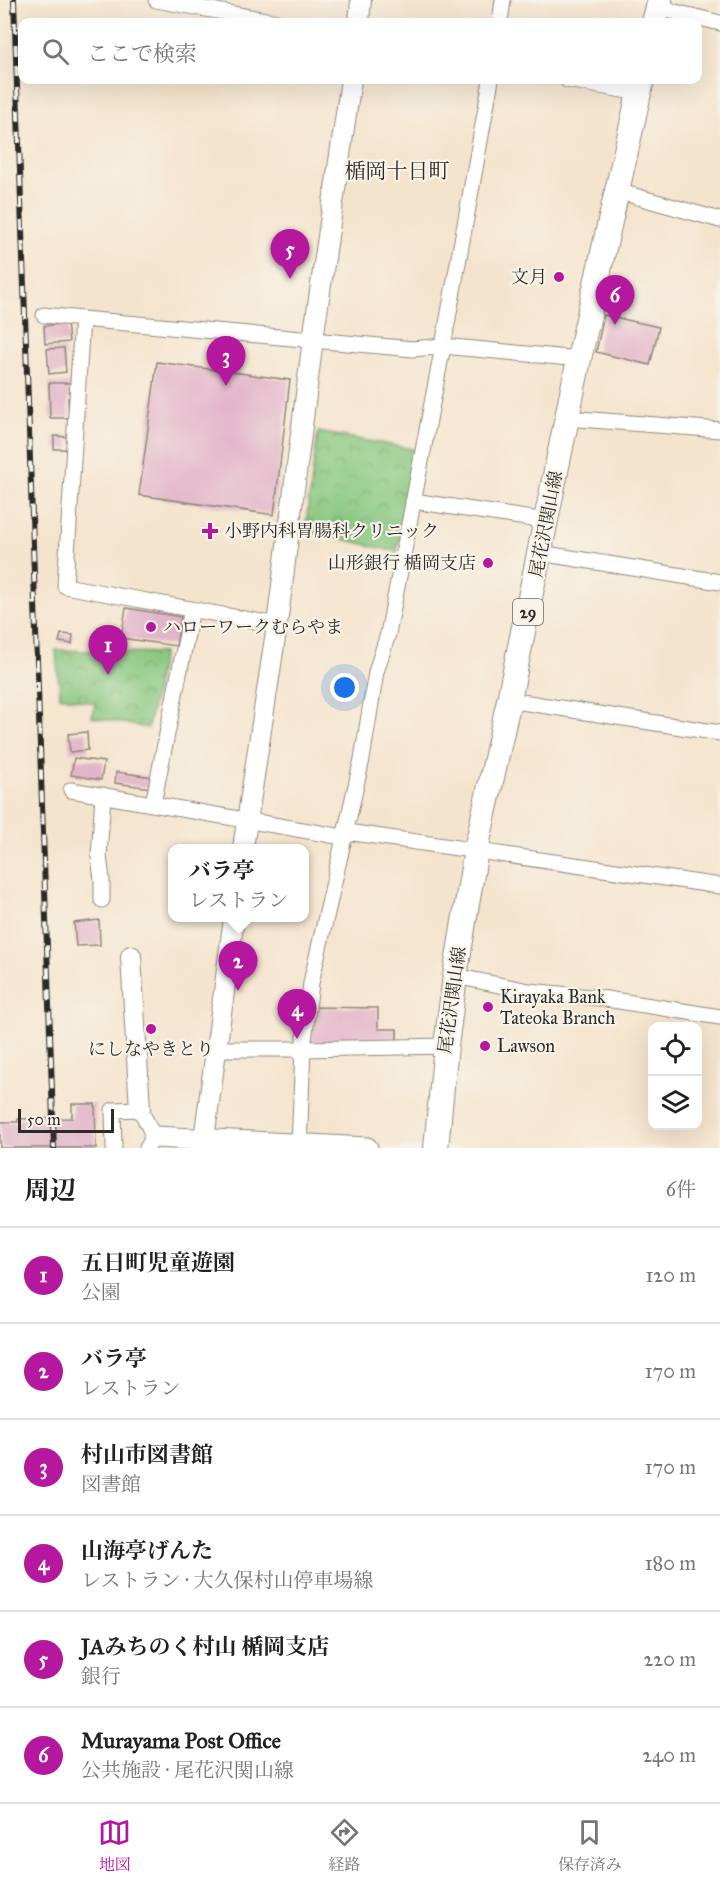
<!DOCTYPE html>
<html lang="ja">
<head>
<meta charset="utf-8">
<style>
	:root { --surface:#fff; --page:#f6f6f6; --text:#222; --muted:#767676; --line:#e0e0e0; --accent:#b5179e }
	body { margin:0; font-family:"IM FELL Great Primer","Noto Serif JP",serif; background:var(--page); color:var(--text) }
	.controls { position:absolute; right:18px; bottom:18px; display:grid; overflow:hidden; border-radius:12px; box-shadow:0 6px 24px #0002 }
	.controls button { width:54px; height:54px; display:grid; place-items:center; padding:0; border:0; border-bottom:2px solid var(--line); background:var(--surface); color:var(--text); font:30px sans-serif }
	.scale { position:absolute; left:18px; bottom:15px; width:96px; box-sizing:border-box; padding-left:6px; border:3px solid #2b2b2b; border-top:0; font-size:16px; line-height:21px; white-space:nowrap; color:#2b2b2b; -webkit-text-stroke:4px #f7f3e8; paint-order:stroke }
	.you { position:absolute; left:345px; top:688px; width:21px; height:21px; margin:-15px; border:4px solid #fff; border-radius:50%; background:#1a73e8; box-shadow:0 0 0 9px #1a73e833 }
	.badge { display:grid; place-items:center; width:39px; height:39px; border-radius:50%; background:var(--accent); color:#fff; font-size:20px; font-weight:700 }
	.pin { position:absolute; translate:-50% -50px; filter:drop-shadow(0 2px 3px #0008) }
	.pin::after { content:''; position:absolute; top:32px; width:21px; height:18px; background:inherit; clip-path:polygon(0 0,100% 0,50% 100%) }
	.popup { position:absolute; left:168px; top:844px; width:141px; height:78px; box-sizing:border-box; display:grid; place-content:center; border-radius:12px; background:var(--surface); filter:drop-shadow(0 2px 4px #0005); font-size:20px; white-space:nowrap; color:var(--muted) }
	.popup b { font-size:22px; color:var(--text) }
	.popup::after { content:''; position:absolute; left:50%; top:100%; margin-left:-12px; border:12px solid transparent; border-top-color:var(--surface) }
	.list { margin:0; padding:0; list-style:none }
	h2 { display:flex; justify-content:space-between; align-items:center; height:78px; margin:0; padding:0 24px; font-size:26px }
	h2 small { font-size:20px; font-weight:400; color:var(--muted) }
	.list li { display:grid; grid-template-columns:39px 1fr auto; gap:18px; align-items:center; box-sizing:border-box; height:96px; padding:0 24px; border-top:2px solid var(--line) }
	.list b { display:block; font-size:22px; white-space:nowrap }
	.list p { margin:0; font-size:20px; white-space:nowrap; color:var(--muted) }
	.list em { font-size:20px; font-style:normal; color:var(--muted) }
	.icon { flex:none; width:33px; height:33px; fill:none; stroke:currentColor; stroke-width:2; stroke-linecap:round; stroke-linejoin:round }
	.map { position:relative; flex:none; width:720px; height:1148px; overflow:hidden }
	.search { position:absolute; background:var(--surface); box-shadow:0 6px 24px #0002; left:18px; right:18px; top:18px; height:66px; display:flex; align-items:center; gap:15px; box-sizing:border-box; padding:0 21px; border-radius:12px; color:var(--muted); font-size:22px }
	.sheet { height:654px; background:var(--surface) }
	nav { display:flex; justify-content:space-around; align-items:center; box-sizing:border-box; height:84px; border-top:2px solid var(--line); background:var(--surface); font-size:16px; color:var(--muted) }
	nav a { display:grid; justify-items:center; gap:3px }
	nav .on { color:var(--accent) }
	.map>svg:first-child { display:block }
	.park { fill:url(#park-crowns); stroke:#597955; stroke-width:1.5 }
	.building { fill:#e2b4c9 }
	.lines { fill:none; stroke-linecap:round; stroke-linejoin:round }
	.minor-casing { stroke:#90887c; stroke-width:17 }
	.tertiary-casing { stroke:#90887c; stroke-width:22 }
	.secondary-casing { stroke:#90887c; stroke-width:23 }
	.primary-casing { stroke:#90887c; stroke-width:26 }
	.minor { stroke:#fff; stroke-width:15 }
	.tertiary { stroke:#fff; stroke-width:20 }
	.secondary { stroke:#fff; stroke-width:21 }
	.primary { stroke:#fff; stroke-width:24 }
	.rail-casing { stroke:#2b2b2b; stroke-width:6 }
	.rail { stroke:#f7f3e8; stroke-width:4; stroke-dasharray:11; stroke-linecap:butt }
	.poi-dot { fill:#b5179e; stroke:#f7f3e8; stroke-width:2 }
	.labels { text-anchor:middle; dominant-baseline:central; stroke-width:4.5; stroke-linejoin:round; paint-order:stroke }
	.shield { fill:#f7f3e8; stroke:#686764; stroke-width:1.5 }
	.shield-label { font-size:16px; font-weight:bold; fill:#2b2b2b }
	.poi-label { font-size:18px; fill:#2b2b2b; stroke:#f7f3e8; text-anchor:start }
	.street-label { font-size:18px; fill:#2b2b2b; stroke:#f7f3e8 }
	.quarter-label { font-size:21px; fill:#2b2b2b; stroke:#f7f3e8 }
</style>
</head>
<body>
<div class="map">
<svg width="720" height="1148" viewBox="0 0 720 1148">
	<defs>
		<pattern id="park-crowns" width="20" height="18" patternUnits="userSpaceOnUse" patternTransform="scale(1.5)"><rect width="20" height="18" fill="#87c77f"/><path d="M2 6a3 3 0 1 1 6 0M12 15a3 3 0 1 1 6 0" fill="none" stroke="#6fa268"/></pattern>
	</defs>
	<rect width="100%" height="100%" fill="#f7f3e8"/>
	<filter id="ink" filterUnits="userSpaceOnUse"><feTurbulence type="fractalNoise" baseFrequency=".0167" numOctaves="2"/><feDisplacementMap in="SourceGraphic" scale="12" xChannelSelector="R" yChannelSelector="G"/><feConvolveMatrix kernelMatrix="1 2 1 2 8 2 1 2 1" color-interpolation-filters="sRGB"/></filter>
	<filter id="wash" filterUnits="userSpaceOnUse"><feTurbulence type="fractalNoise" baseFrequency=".008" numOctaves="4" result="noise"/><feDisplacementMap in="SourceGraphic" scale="24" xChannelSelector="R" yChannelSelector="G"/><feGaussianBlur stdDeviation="1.35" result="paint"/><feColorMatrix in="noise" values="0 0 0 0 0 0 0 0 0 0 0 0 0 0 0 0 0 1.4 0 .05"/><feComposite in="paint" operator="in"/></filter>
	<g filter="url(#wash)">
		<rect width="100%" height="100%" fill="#f5e4cd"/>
		<path class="park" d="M318,432l101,18 -22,102 -92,-22z
			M56,650l107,3 -15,75 -56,-11 3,-14 -35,-7z"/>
		<g id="blocks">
			<path class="building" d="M604,315l55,12 -9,38 -54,-13z
				M67,323l2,19 -24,2 -1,-18z
				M64,348l2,24 -17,2 -2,-25z
				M157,362l133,18 -16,135 -135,-20z
				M49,383h25l1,15h-7l1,20h-19z
				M54,436l15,1v12h-15z
				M126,608l55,9 -5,29 -55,-8z
				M61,634l12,1 -1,9 -13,-2z
				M87,732l1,18 -18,2 -2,-18z
				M74,758l30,4 -3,18 -30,-5z
				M116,772l37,5 -2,11 -36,-5z
				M99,920l1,25 -24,1 -2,-23z
				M312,1007l66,1v21h19v14l-85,-1z
				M72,1104h23l1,44h-96v-26h18v-3l54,-1z"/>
		</g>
	</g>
	<g filter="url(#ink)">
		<use href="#blocks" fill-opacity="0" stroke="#90887c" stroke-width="1.5"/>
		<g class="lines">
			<defs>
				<path id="minor" d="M156,0l121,22
					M659,1l12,10 49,12
					M500,22l3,-22
					M567,80l72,13
					M617,191l103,29
					M44,315l38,4
					M567,418l153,12
					M413,501l133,20
					M540,553l180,29
					M277,625l-212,-39 17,-267 331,30 30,-3 136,13
					M509,700l211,33
					M71,790l272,47 11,-4 366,53
					M153,804l39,-195
					M102,900v-20l-3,-24 4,-61
					M455,976l74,15 71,7 120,19
					M216,1049h87l143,-3
					M114,1148l-1,-38 27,-1 14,28 -7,11
					M299,1148l4,-99 8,-66 51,-224 14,-87 12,-38 55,-288 48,-266"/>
				<path id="tertiary" d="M359,22l2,-22
					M243,848l34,-223 36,-286 38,-259
					M131,956l9,153
					M204,1139l30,-221"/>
				<path id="secondary" d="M154,1137l213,11"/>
				<path id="primary" d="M654,22l6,-22
					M436,1148l10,-102 9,-70 21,-126 33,-150 70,-341 63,-279"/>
			</defs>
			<use href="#minor" class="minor-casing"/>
			<use href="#tertiary" class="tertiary-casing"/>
			<use href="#secondary" class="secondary-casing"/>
			<use href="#primary" class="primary-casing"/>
			<use href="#minor" class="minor"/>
			<use href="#tertiary" class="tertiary"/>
			<use href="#secondary" class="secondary"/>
			<use href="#primary" class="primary"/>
			<defs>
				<path id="rail" d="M14,0l40,1148"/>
			</defs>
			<use href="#rail" class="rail-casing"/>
			<use href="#rail" class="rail"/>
		</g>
	</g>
	<g class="poi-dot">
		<circle cx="559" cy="277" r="6"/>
		<path d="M207 522h6v6h6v6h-6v6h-6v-6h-6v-6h6z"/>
		<circle cx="488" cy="563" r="6"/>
		<circle cx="151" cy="627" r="6"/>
		<circle cx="488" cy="1007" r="6"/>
		<circle cx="151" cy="1029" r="6"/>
		<circle cx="485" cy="1046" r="6"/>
	</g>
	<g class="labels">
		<rect class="shield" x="513" y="599" width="30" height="26" rx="4.5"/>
		<g class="shield-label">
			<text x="528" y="612">29</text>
		</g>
		<g class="poi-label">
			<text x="547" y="277" text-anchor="end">文月</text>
			<text x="224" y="531">小野内科胃腸科クリニック</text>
			<text x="476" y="563" text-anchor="end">山形銀行 楯岡支店</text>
			<text x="163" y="627">ハローワークむらやま</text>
			<text x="500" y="997">Kirayaka Bank<tspan x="500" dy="21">Tateoka Branch</tspan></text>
			<text x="497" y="1046">Lawson</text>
			<text x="151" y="1049" text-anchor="middle">にしなやきとり</text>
		</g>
		<g class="street-label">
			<text transform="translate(546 524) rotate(-79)">尾花沢関山線</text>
			<text transform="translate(452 1000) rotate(-82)">尾花沢関山線</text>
		</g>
		<g class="quarter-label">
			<text x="397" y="171">楯岡十日町</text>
		</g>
	</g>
</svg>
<div class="controls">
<button><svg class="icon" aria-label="locate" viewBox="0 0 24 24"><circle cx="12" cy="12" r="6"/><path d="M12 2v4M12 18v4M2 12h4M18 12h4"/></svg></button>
<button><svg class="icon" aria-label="layers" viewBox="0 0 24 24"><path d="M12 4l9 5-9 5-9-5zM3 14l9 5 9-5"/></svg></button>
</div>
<div class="scale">50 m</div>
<div class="you"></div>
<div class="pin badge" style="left:108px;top:675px">1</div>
<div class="pin badge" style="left:238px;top:991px">2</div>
<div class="popup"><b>バラ亭</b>レストラン</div>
<div class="pin badge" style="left:226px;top:386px">3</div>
<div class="pin badge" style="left:297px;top:1039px">4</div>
<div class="pin badge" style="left:290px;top:279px">5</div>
<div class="pin badge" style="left:615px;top:325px">6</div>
<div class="search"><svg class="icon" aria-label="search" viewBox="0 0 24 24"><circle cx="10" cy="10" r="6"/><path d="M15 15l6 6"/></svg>ここで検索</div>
</div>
<section class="sheet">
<h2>周辺<small>6件</small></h2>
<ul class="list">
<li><span class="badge">1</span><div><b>五日町児童遊園</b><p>公園</p></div><em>120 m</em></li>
<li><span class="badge">2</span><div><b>バラ亭</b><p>レストラン</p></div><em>170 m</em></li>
<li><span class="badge">3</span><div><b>村山市図書館</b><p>図書館</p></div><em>170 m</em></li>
<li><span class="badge">4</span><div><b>山海亭げんた</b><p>レストラン · 大久保村山停車場線</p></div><em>180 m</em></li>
<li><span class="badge">5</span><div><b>JAみちのく村山 楯岡支店</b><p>銀行</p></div><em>220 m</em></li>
<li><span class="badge">6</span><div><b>Murayama Post Office</b><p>公共施設 · 尾花沢関山線</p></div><em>240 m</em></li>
</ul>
</section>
<nav>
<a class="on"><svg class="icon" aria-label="map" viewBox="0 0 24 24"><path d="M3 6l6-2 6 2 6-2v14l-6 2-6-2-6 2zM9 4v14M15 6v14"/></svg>地図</a>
<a><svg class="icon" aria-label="directions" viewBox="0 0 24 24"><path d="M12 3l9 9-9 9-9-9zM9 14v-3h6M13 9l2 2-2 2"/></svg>経路</a>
<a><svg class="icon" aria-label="saved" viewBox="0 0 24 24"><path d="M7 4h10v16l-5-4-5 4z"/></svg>保存済み</a>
</nav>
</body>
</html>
